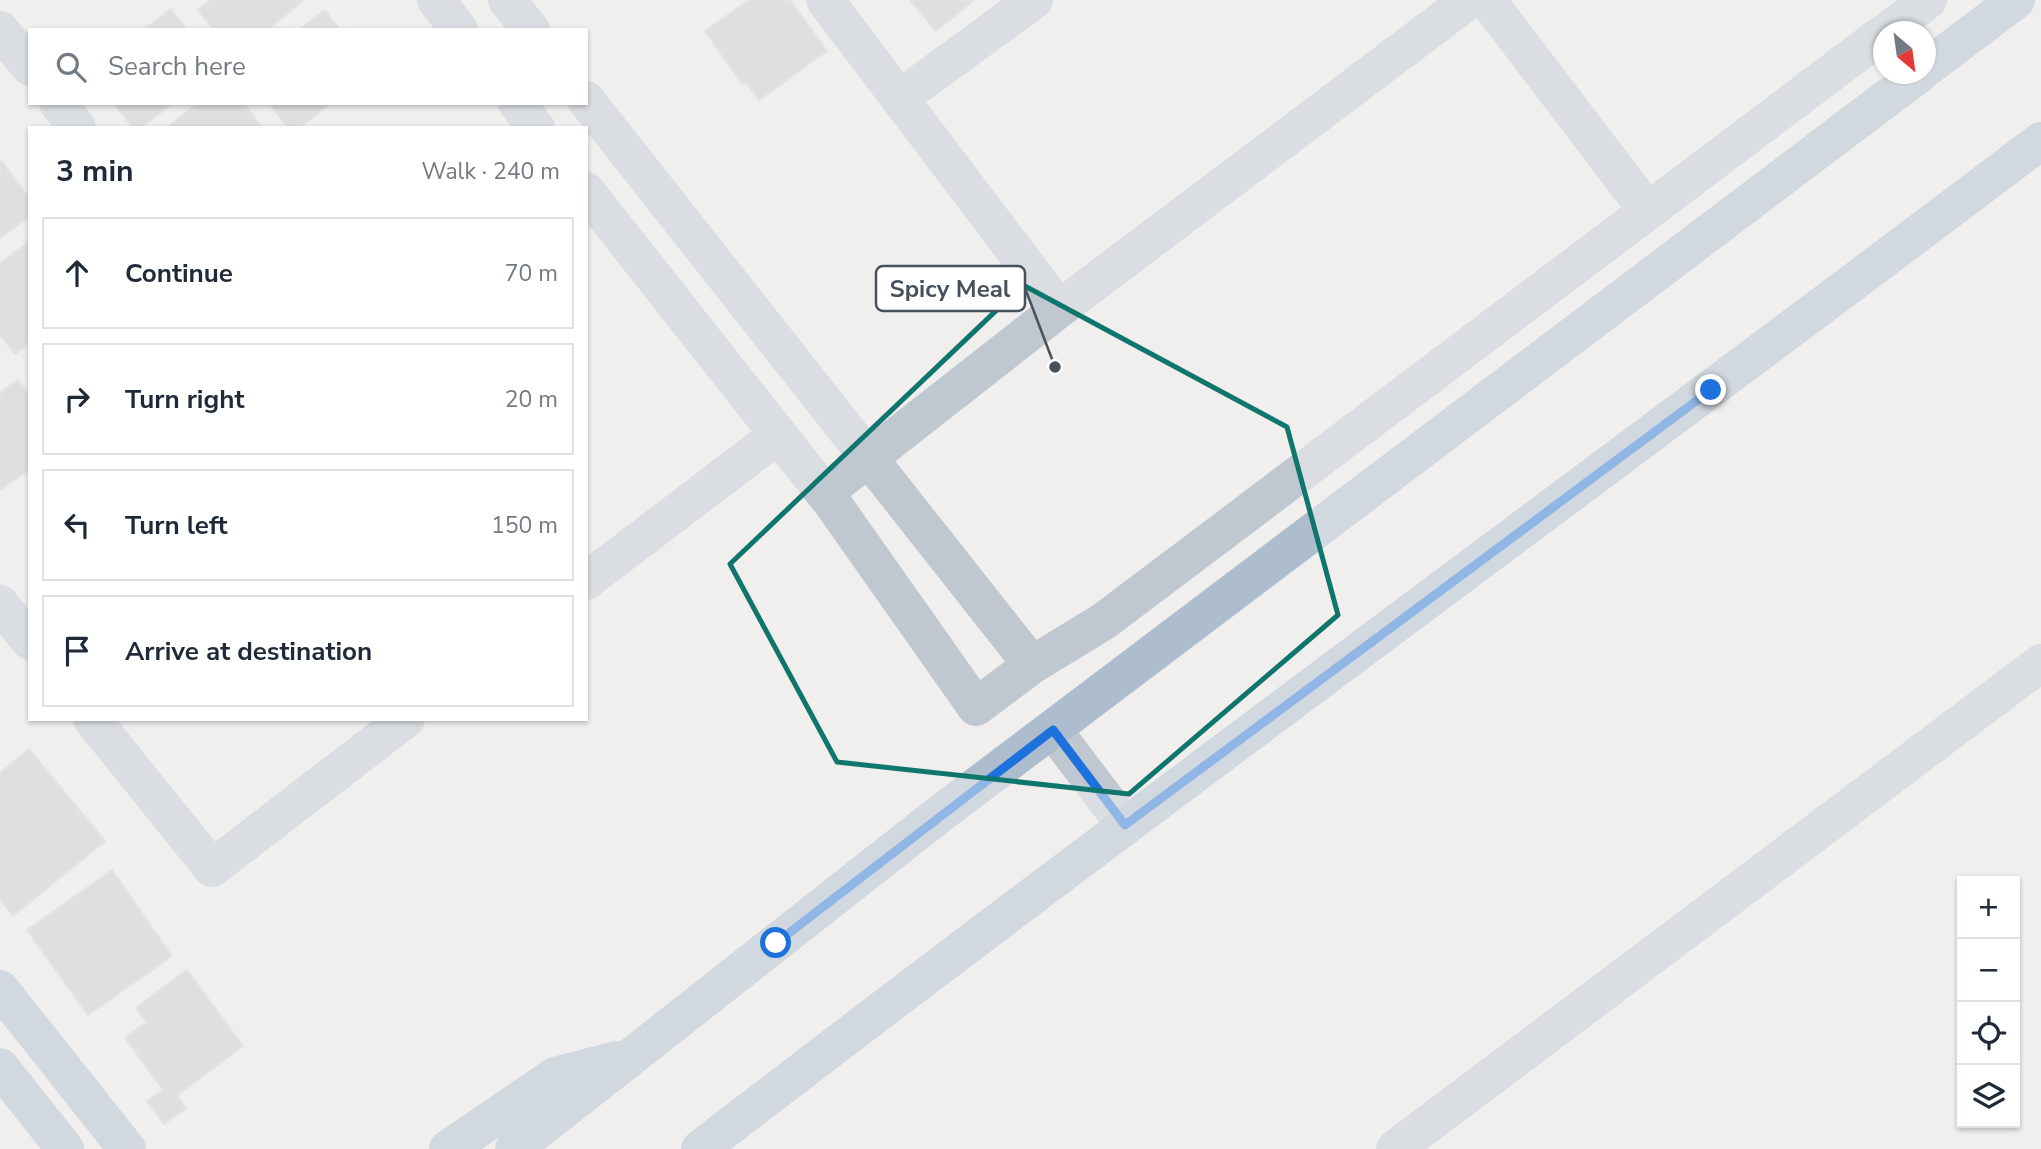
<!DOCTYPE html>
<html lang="en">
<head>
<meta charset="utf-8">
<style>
	:root { --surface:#fff; --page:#f6f6f7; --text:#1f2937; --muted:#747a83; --line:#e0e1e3 }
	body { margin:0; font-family:"Nunito Sans",sans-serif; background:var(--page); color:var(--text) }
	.controls { position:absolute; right:21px; bottom:21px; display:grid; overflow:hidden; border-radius:0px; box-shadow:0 2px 5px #0004 }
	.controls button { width:63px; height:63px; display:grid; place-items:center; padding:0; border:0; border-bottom:2px solid var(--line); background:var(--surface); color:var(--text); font:35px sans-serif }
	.compass { position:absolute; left:1873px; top:21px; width:63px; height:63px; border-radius:50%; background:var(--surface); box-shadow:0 2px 5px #0004; rotate:151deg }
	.stop { position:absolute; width:21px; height:21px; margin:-16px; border:5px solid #1c71dc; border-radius:50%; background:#fff }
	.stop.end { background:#1c71dc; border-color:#fff; box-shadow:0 2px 7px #0008 }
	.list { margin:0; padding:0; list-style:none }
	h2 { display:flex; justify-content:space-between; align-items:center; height:91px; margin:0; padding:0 28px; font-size:30px }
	h2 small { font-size:23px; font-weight:400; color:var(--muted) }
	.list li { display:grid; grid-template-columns:46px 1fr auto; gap:21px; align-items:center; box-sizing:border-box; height:112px; margin:0 14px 14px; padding:0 14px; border:2px solid var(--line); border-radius:0px }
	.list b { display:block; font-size:26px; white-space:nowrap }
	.list em { font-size:23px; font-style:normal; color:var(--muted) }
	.icon { flex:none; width:38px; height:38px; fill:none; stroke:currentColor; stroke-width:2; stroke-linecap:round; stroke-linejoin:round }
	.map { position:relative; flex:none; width:2041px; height:1149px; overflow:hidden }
	.search { position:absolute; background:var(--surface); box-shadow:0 2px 5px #0004; left:28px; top:28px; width:560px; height:77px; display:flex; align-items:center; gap:18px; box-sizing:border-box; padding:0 24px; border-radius:0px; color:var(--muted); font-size:26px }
	.panel { position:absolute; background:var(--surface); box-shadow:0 2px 5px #0004; left:28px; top:126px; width:560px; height:595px; border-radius:0px }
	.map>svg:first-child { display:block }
	.building { fill:#cbcdd3; stroke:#d2d4d9; stroke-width:2 }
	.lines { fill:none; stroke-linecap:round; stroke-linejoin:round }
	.minor { stroke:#bfc8d0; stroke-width:38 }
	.major { stroke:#aebdcd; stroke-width:38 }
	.route { stroke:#1c71dc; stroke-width:9 }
	.marked { fill:none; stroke:#0f766e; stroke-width:5; stroke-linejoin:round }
	.leader { fill:none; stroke:#46515b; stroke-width:2.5 }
	.callout-dot { fill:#46515b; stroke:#fff; stroke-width:2.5 }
	.callout { fill:#fff; stroke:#46515b; stroke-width:2.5 }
	.callout-label { font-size:24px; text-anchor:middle; font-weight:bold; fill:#46515b }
</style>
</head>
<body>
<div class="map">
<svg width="2041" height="1149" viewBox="0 0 2041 1149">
	<rect width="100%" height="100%" fill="#f1eeee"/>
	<path class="building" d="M210,0h94l-37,30h-53l-16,-20z
		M749,0h41l37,51 -68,49 -13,-18 -4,2 -37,-53z
		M910,0h64l-38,31z
		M171,9l16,21h-44z
		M325,10l15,20h-41z
		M114,103h59l-32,25h-8z
		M198,103h46l18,25h-96z
		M269,103h62l-32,25h-11z
		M0,159l30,40v17l-30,22z
		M30,241v102l-15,11 -15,-19v-72z
		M18,380l12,16v73l-30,21v-97z
		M29,749l76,92 -92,75 -13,-16v-127z
		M112,870l60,86 -84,59 -61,-85z
		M187,970l56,76 -66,49 9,13 -22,16 -17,-23 16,-11 -38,-52 22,-16 -11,-14z"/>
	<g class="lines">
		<path class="minor" d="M436,0l23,30
			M507,0l24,30
			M825,0l234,309
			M1487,0l160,210
			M0,30l30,37
			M1886,32l42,-32
			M900,98l134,-98
			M586,100l446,565
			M58,103l19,25
			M517,103l19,25
			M586,191l247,313 143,203 56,-42 72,-44 780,-588
			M824,493l235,-184 410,-309
			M586,581l192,-146
			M0,604l30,37
			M92,719l120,149 194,-149
			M1053,730l72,95
			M1395,1149l646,-486"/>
		<path class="major" d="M1926,68l90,-68
			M0,989l127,160
			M0,1067l65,82
			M448,1149l107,-73 62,-16
			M514,1149l427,-336 978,-739
			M700,1149c443,-341 895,-671 1341,-1008"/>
	</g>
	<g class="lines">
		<path class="route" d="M776,943l277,-213 72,95 586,-435"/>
	</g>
	<path d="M0 0H2041V1149H0ZM1023,285l264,142 51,188 -209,179 -292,-32 -107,-198z" fill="#f1eeee" fill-opacity=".55" fill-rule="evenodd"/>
	<path class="marked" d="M1023,285l264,142 51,188 -209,179 -292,-32 -107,-198z"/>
	<path class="leader" d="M1055 367L1025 288"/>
	<circle class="callout-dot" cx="1055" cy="367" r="7"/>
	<rect class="callout" x="876" y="266" width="149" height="45" rx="7"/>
	<g class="callout-label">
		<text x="950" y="297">Spicy Meal</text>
	</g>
</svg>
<div class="controls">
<button>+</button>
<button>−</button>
<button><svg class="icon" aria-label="locate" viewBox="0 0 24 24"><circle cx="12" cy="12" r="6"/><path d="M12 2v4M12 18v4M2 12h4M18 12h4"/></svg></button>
<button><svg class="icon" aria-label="layers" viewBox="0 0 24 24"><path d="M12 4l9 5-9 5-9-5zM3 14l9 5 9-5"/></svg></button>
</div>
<svg class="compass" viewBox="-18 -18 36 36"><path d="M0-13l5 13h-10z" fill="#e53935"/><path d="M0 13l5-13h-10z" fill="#747a83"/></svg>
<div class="stop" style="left:776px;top:943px"></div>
<div class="stop end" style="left:1711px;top:390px"></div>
<div class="search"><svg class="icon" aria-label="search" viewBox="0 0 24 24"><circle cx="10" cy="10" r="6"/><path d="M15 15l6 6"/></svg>Search here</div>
<section class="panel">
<h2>3 min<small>Walk · 240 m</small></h2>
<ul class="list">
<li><svg class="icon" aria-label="ahead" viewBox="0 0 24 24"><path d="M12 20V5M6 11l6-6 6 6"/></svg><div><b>Continue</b></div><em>70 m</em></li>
<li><svg class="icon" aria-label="right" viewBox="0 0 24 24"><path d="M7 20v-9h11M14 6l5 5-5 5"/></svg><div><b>Turn right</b></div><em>20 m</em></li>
<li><svg class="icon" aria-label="left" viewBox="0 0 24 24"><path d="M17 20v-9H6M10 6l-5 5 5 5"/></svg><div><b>Turn left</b></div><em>150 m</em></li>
<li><svg class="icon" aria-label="arrive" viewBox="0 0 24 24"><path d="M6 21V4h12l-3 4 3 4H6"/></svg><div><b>Arrive at destination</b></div></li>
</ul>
</section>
</div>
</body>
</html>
